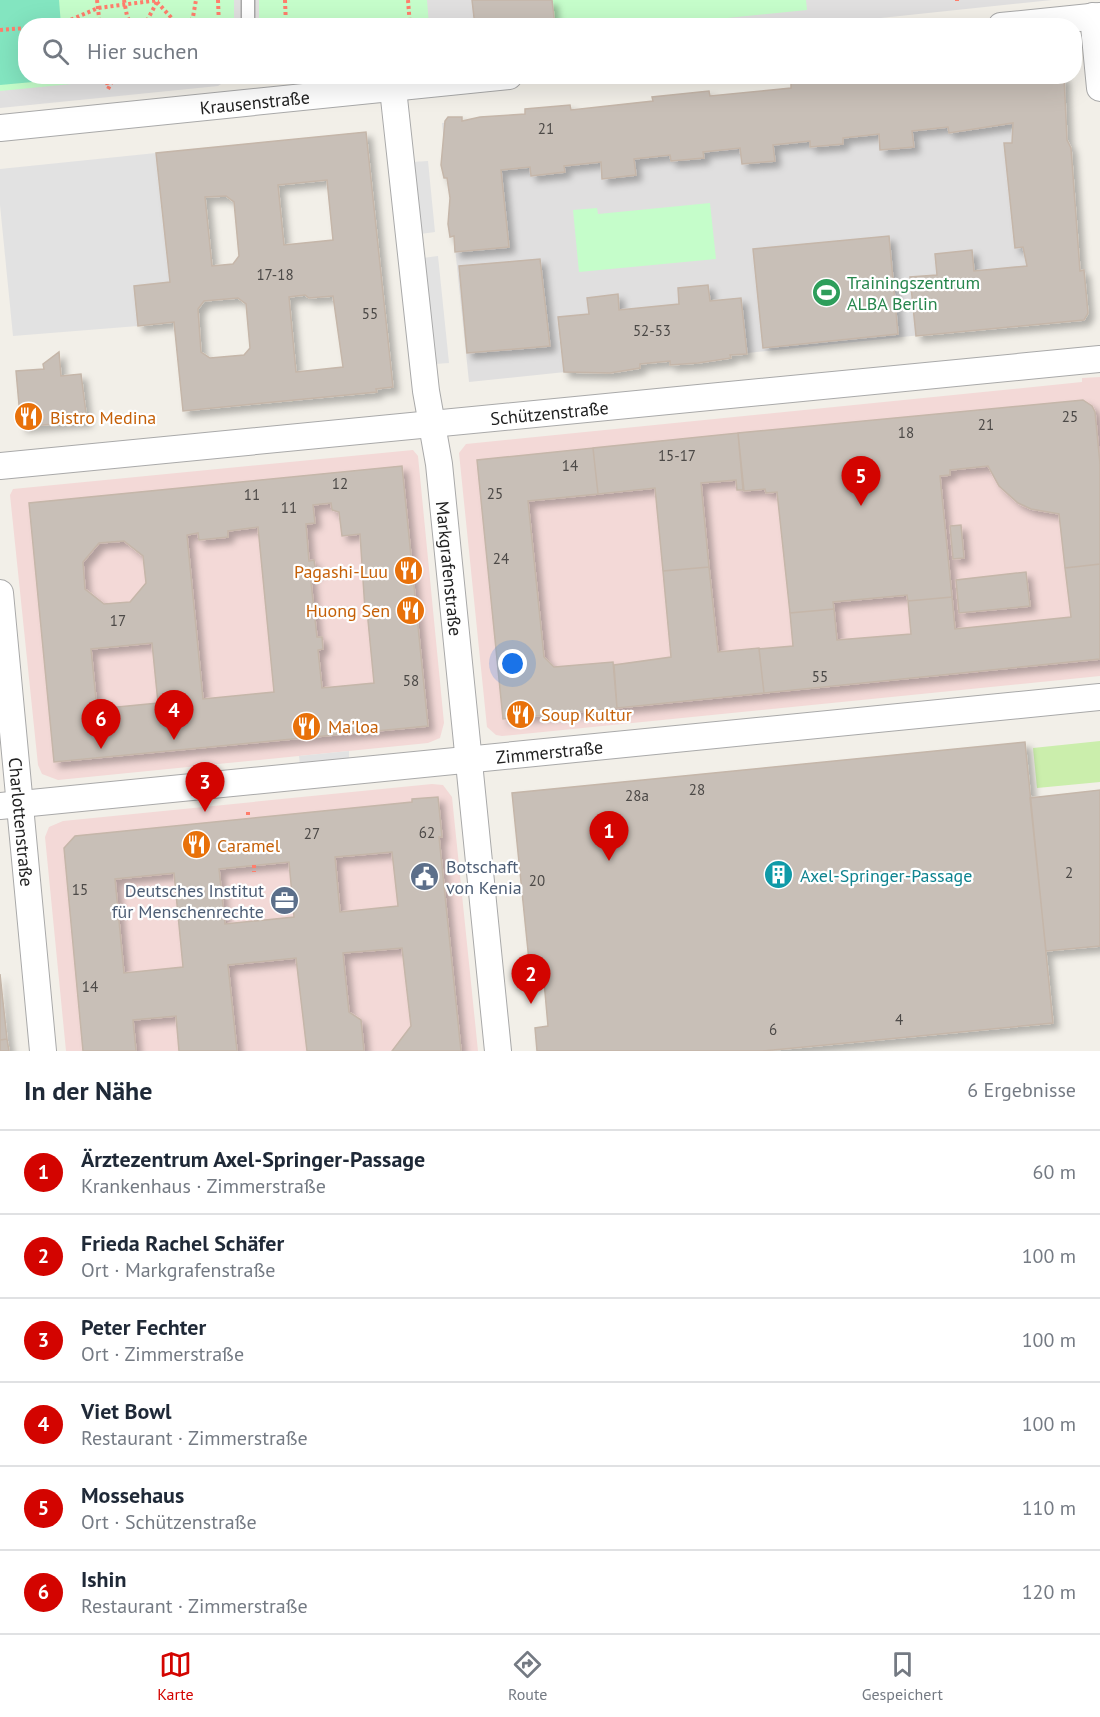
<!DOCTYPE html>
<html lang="de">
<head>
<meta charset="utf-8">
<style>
	:root { --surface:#fff; --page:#f6f6f7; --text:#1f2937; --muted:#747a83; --line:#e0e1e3; --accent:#d30400 }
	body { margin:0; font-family:"PT Sans",sans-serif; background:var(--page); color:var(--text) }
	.you { position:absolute; left:513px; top:664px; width:21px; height:21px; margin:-15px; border:4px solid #fff; border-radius:50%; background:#1a73e8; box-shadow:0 0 0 9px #1a73e833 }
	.badge { display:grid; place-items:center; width:39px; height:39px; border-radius:50%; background:var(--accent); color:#fff; font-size:20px; font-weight:700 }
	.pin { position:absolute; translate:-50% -50px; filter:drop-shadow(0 2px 3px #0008) }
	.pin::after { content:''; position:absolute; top:32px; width:21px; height:18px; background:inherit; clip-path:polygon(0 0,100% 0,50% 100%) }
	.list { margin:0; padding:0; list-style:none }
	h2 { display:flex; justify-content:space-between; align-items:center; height:78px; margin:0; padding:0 24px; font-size:26px }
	h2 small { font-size:20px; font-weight:400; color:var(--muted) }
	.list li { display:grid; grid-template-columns:39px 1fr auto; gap:18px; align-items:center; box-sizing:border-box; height:84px; padding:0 24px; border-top:2px solid var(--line) }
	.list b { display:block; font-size:22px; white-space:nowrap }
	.list p { margin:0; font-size:20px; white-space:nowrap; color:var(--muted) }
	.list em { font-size:20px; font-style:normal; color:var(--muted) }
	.icon { flex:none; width:33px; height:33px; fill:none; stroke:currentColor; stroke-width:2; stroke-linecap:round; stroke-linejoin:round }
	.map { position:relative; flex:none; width:1100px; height:1051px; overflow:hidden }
	.search { position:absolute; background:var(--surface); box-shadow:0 6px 24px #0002; left:18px; right:18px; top:18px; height:66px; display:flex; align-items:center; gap:15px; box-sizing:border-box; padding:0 21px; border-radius:24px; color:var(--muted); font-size:22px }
	.sheet { height:582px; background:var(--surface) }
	nav { display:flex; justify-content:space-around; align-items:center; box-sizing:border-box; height:84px; border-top:2px solid var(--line); background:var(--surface); font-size:16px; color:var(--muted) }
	nav a { display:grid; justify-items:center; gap:3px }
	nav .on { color:var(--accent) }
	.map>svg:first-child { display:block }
	.residential { fill:#e0dfdf }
	.commercial { fill:#f3d9d7 }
	.grass { fill:#cbeeac }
	.park { fill:#c5fdca }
	.pitch { fill:#83e5c0 }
	.parking { fill:#e2e2e2 }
	.building { fill:#c8bfb7; stroke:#c5b6a9; stroke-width:1.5; fill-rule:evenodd; filter:url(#shadow) }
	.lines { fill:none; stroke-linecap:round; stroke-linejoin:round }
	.service-casing { stroke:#a9a9a9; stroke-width:15 }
	.minor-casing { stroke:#a9a9a9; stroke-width:28 }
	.path { stroke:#ff7e6c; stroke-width:4; stroke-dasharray:3 3; stroke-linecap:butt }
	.service { stroke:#fff; stroke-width:12 }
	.minor { stroke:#fff; stroke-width:26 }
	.labels { text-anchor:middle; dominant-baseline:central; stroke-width:4.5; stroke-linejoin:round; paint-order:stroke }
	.number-label { font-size:15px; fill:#4c4947 }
	.street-label { font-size:18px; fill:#222; stroke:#fff }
	.leisure-label { font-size:18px; fill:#27864d; stroke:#fff; text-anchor:start }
	.food-label { font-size:18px; fill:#c56008; stroke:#fff; text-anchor:start }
	.service-label { font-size:18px; fill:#4e5e75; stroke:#fff; text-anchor:start }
	.culture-label { font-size:18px; fill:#0d838f; stroke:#fff; text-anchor:start }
</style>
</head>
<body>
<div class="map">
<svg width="1100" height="1051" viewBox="0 0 1100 1051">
	<defs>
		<filter id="shadow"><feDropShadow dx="5.5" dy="5.5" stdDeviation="3" flood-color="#0004"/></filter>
	</defs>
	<rect width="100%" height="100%" fill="#f2efe8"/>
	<path class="residential" d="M0,0h1052l-247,26h-779v50l206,1 -14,9 -218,22z
		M903,77h158l24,241 -616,64 -27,-259z"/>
	<path class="commercial" d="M1100,377v299l-598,60 -6,-1 -9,-8 -28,-274 7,-9 616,-62v-4z
		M413,450l5,6 26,267 -4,15 -12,5 -370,37 -16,-6 -4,-9 -28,-270 3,-6z
		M432,784l11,1 9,12 26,254h-412l-21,-214 4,-10 14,-6z"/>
	<path class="grass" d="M1100,741v41l-63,6 -4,-40z"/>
	<path class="park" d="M0,0h234v25l-208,1v50l117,1 -143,14z
		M259,0h168l2,25h-170z
		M552,0h254l1,10 -149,15 -103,1z
		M710,203l6,56 -137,13 -6,-62 24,-2 1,6z"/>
	<path class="pitch" d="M0,0h59l2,25 -35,1v50l40,1v2l-66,6z"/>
	<path class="parking" d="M156,153l14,129 -36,4 4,40 -125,10 -13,-131v-36z
		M428,161l7,71 -15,2 -8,-72z
		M438,256l11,107 -14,1 -12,-106z
		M349,751v9l-49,5 -1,-9z"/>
	<path class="building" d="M472,0h80l3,26h-80z
		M897,76h167l3,64 4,8 9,123 4,-1 4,43 -4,7 -168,16 -6,-59 27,-2 -2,-21 37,-4 2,21 53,-5 -4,-19 -8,1 -11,-105h8l1,-20 -64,10 -1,-6 -36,4 2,16 -34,3 -1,-16 -36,4v6l-33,3v-6l-37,4 2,16 -33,3 -2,-16 -37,4 1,6 -33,3 -1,-6 -36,4 2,16 -34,4 -1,-17 -37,4 1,6 -34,4 -1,-9 -29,3 8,77 -54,5 -1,-16 -4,1 -2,-13 2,-26 -3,-20h-3l-3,-13 4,-44 3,-4h14v4l18,-4 45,-3v-5l45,-4 1,5 82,-9 -1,-4 57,-6 1,5 81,-8v-6l57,-5 1,4z
		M366,132l27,255 -17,2 1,3 -194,19 -9,-89 -36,4 -4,-40 36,-4 -14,-129zM327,180l6,60 -49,5 -6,-60zM226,196l8,6 5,54 -6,8 -21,2 -7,-69zM305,295l4,3 24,-2 10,71 -47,5 -7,-75zM238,298l8,6 4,44 -6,7 -34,3 -9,-6 -3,-43 6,-8z
		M889,236l9,98 -135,14 -10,-99z
		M540,259l10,87 -83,7 -8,-87z
		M708,285l2,16 31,-3 6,56 -17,1 1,3 -33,5 -28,2v-4l-30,3v4l-30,5 -46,-1 -6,-55 31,-3 -2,-16 31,-4 1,16 60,-6 -1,-16z
		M59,352l2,24 20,-2 6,47 -66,6 -5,-56 28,-2 -1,-5z
		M1083,400l9,6 3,6 5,52v100l-35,4 -6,-54 -28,-5 -13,-6 -19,-17 -11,-20 -38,4v5l-10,1 12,121 -44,4 -1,-6 -74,7 1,7 -44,4 -13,-121 -11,1 -1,-4 -21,2 -6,-58z
		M738,433l5,57h-6l-1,-10 -35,3 8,84 -46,4 -8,-83 -57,6 -5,-46z
		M593,448l5,46 -70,7 16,156 10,10 59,-5 4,46 -114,11 -26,-259z
		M402,466l26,260 -374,36 -25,-259zM331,503l1,7 7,2 3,24 18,-2 5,76h2l7,73 -52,5 -4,-38 5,-1 -1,-12h-5l-7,-64h6l-2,-13 -5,1 -3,-37 9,-1 -2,-18zM258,527l16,165 -71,7 -16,-164 11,-2 1,7 29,-3v-6zM124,541l19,15 3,27 -16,19 -26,2 -19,-15 -2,-27 16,-19zM152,643l6,60 -61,6 -6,-60z
		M961,525l3,33 -11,1 -3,-33z
		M1100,564v95l-336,34 -5,-44 34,-3 -3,-33 44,-4 3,31 74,-6 -3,-33 44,-4 3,32 116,-12 -6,-49z
		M709,567l9,85 41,-4 5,45 -147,15 -3,-43 57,-8 -8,-86z
		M1026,572l4,34 -71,7 -3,-33z
		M1025,742l28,281 -290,28h-226l-2,-23 13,-2 -6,-67 -13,2 -17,-168z
		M1100,790v156l-54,5 -16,-153z
		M438,797l4,40h-3l22,214h-69l19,-25 -9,-78 -59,5 6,59 12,8 3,31h-57l-11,-93 -68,7 9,86h-58l-3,-35 -43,4 3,31h-53l-19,-203 11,-12 337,-34v-3zM392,852l6,54 -58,6 -5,-55zM289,862l5,55 -69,7 -6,-55zM174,873l9,94 -59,6 -9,-94z
		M0,974l7,65 -7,1z
		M7,1039l2,12h-9v-11z"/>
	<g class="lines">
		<defs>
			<path id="service" d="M248,26v-26"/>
			<g id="minor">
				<path d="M1093,16l7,72"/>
				<path d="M1001,26l99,-10"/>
				<path id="s1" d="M393,89l33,302 13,73 59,587"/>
				<path id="s2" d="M0,128l509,-52"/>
				<path id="s3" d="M0,466l1100,-107"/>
				<path id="s4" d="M0,593l43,458"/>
				<path id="s5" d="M0,806l1100,-109"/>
			</g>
		</defs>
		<use href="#service" class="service-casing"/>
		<use href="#minor" class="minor-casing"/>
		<path class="path" d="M97,0l3,26
			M124,0l3,16 5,10
			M218,0l1,26
			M285,0l1,26
			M408,0l2,26
			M957,0v1
			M157,2l22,24
			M48,26l13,-2 37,-16 61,-8
			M144,26l13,-24
			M187,26l6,-9 3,-17
			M0,30l26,-2
			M106,76l2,12
			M221,76v1
			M108,89l7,-13
			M248,812v6
			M254,865v7"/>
		<use href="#service" class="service"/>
		<use href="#minor" class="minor"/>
	</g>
	<defs>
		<symbol id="stadium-disc" viewBox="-11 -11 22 22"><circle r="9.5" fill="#2e9e5b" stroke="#fff"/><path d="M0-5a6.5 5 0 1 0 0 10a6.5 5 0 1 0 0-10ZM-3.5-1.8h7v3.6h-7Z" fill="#fff"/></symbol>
		<symbol id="restaurant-disc" viewBox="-11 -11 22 22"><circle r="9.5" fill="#e8710a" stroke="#fff"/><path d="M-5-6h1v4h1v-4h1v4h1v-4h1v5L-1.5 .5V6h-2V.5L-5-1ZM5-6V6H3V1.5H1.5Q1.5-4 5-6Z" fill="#fff"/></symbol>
		<symbol id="building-disc" viewBox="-11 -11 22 22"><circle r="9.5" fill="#0f9aa8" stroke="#fff"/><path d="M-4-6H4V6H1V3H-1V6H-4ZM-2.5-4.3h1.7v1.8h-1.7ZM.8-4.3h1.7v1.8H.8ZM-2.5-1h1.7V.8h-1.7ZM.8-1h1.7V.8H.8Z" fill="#fff"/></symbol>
		<symbol id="civic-disc" viewBox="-11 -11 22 22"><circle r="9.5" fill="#5c6f8a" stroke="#fff"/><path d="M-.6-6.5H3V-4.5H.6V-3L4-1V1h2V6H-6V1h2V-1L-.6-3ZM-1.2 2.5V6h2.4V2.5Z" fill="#fff"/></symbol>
		<symbol id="office-disc" viewBox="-11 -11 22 22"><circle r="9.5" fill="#5c6f8a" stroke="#fff"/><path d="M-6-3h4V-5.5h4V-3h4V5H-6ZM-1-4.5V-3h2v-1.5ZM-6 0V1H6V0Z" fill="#fff"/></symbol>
	</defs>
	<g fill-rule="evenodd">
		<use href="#stadium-disc" x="810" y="276" width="33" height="33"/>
		<use href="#restaurant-disc" x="12" y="400" width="33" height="33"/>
		<use href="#restaurant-disc" x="392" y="554" width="33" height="33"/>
		<use href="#restaurant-disc" x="394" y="594" width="33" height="33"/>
		<use href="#restaurant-disc" x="504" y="698" width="33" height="33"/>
		<use href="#restaurant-disc" x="290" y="710" width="33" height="33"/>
		<use href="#restaurant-disc" x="180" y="828" width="33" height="33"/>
		<use href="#building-disc" x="762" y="858" width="33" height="33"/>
		<use href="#civic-disc" x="408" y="860" width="33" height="33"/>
		<use href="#office-disc" x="268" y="884" width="33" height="33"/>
	</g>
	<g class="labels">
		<g class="number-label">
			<text x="546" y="128">21</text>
			<text x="275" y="274">17-18</text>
			<text x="370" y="313">55</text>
			<text x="652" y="330">52-53</text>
			<text x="1070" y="416">25</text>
			<text x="986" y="424">21</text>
			<text x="906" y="432">18</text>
			<text x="677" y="455">15-17</text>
			<text x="570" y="465">14</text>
			<text x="340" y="483">12</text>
			<text x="495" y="493">25</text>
			<text x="252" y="494">11</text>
			<text x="289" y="507">11</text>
			<text x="501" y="558">24</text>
			<text x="118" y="620">17</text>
			<text x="820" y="676">55</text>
			<text x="411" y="680">58</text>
			<text x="697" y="789">28</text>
			<text x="637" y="795">28a</text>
			<text x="427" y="832">62</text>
			<text x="312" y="833">27</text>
			<text x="1069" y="872">2</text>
			<text x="537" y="880">20</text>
			<text x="80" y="889">15</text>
			<text x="90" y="986">14</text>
			<text x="899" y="1019">4</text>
			<text x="773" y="1029">6</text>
		</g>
		<g class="street-label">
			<text stroke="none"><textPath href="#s2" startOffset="256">Krausenstraße</textPath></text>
			<text stroke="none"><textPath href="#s3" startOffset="552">Schützenstraße</textPath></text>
			<text stroke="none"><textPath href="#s1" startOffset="483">Markgrafenstraße</textPath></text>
			<text stroke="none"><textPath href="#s5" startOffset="552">Zimmerstraße</textPath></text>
			<text stroke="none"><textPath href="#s4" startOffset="230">Charlottenstraße</textPath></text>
		</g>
		<g class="leisure-label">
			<text x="847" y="282">Trainingszentrum<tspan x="847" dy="21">ALBA Berlin</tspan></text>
		</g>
		<g class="food-label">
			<text x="50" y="417">Bistro Medina</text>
			<text x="388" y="571" text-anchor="end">Pagashi-Luu</text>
			<text x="390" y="610" text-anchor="end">Huong Sen</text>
			<text x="541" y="714">Soup Kultur</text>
			<text x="328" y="726">Ma'loa</text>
			<text x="217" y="845">Caramel</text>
		</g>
		<g class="service-label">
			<text x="446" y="866">Botschaft<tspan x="446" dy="21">von Kenia</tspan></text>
			<text x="264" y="890" text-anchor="end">Deutsches Institut<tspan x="264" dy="21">für Menschenrechte</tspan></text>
		</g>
		<g class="culture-label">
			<text x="800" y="875">Axel-Springer-Passage</text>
		</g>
	</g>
</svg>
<div class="you"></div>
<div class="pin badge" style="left:609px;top:861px">1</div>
<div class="pin badge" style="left:531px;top:1004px">2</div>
<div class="pin badge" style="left:205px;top:812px">3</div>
<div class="pin badge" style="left:174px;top:740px">4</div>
<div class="pin badge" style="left:861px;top:506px">5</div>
<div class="pin badge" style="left:101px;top:749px">6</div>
<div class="search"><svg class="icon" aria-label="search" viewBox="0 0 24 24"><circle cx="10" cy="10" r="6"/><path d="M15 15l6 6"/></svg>Hier suchen</div>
</div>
<section class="sheet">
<h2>In der Nähe<small>6 Ergebnisse</small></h2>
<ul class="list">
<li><span class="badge">1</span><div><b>Ärztezentrum Axel-Springer-Passage</b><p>Krankenhaus · Zimmerstraße</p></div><em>60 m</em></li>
<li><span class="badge">2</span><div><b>Frieda Rachel Schäfer</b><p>Ort · Markgrafenstraße</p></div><em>100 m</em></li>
<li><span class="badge">3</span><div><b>Peter Fechter</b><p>Ort · Zimmerstraße</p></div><em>100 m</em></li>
<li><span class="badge">4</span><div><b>Viet Bowl</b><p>Restaurant · Zimmerstraße</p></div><em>100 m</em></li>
<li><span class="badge">5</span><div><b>Mossehaus</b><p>Ort · Schützenstraße</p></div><em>110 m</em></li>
<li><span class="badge">6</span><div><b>Ishin</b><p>Restaurant · Zimmerstraße</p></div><em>120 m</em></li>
</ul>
</section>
<nav>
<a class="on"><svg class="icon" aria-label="map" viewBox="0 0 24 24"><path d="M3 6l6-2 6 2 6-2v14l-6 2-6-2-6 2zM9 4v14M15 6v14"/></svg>Karte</a>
<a><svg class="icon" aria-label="directions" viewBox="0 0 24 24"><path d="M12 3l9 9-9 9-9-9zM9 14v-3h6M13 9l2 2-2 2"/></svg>Route</a>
<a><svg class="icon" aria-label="saved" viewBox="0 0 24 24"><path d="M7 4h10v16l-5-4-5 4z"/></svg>Gespeichert</a>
</nav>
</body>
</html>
